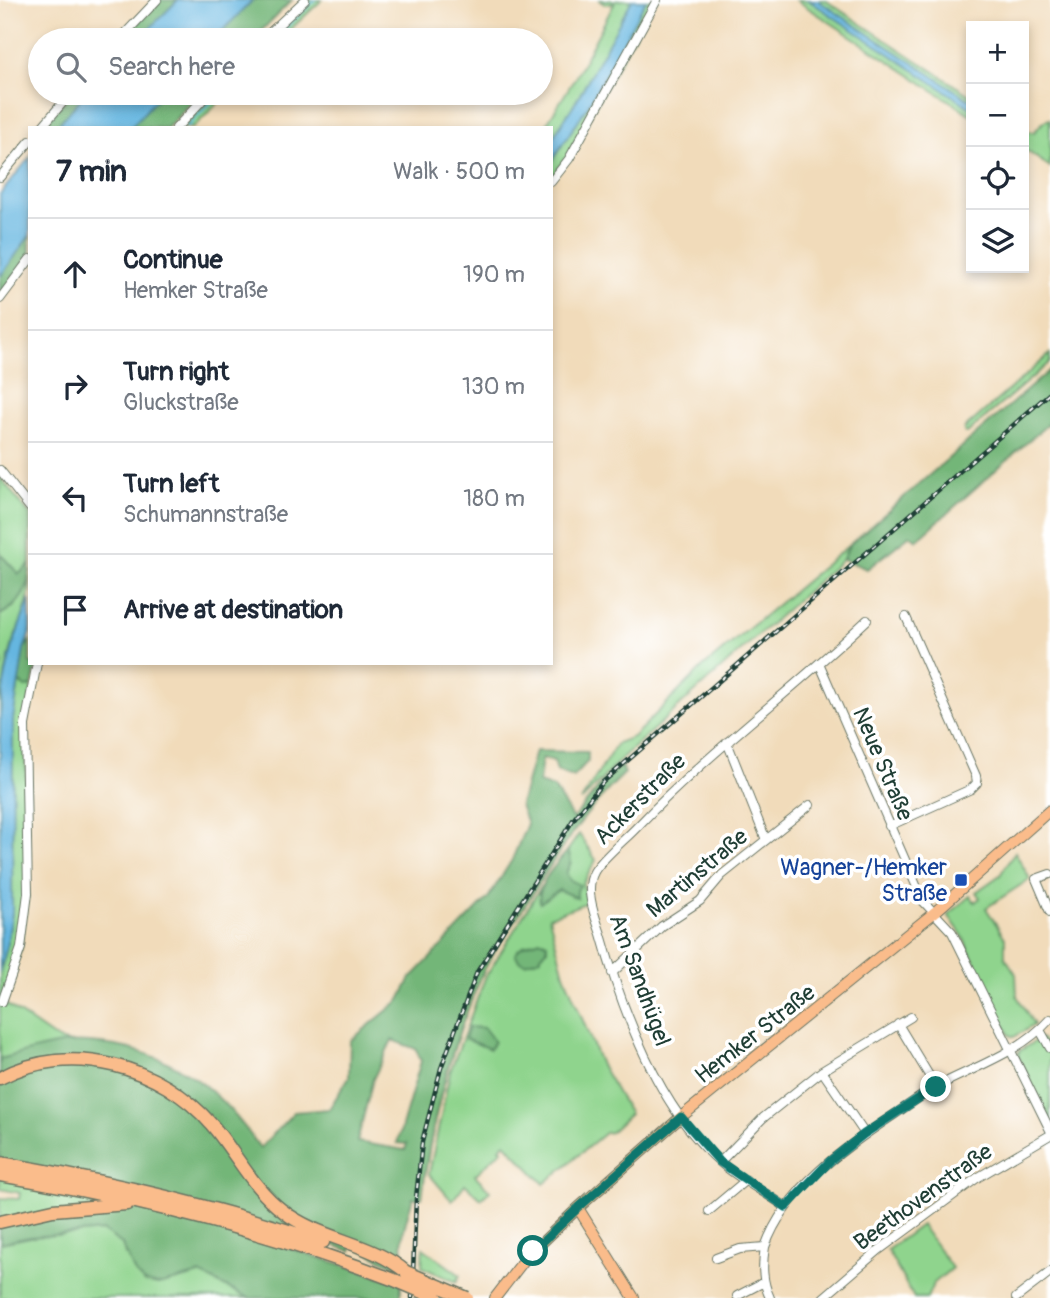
<!DOCTYPE html>
<html lang="en">
<head>
<meta charset="utf-8">
<style>
	:root { --surface:#fff; --page:#f6f6f7; --text:#1f2937; --muted:#747a83; --line:#e0e1e3 }
	body { margin:0; font-family:Pangolin,sans-serif; background:var(--page); color:var(--text) }
	.controls { position:absolute; right:21px; top:21px; display:grid; overflow:hidden; border-radius:0px; box-shadow:0 4px 10px #0003 }
	.controls button { width:63px; height:63px; display:grid; place-items:center; padding:0; border:0; border-bottom:2px solid var(--line); background:var(--surface); color:var(--text); font:35px sans-serif }
	.stop { position:absolute; width:21px; height:21px; margin:-16px; border:5px solid #0f766e; border-radius:50%; background:#fff }
	.stop.end { background:#0f766e; border-color:#fff; box-shadow:0 2px 7px #0008 }
	.list { margin:0; padding:0; list-style:none }
	h2 { display:flex; justify-content:space-between; align-items:center; height:91px; margin:0; padding:0 28px; font-size:30px }
	h2 small { font-size:23px; font-weight:400; color:var(--muted) }
	.list li { display:grid; grid-template-columns:46px 1fr auto; gap:21px; align-items:center; box-sizing:border-box; height:112px; padding:0 28px; border-top:2px solid var(--line) }
	.list b { display:block; font-size:26px; white-space:nowrap }
	.list p { margin:0; font-size:23px; white-space:nowrap; color:var(--muted) }
	.list em { font-size:23px; font-style:normal; color:var(--muted) }
	.icon { flex:none; width:38px; height:38px; fill:none; stroke:currentColor; stroke-width:2; stroke-linecap:round; stroke-linejoin:round }
	.map { position:relative; flex:none; width:1050px; height:1298px; overflow:hidden }
	.search { position:absolute; background:var(--surface); box-shadow:0 4px 10px #0003; left:28px; top:28px; width:525px; height:77px; display:flex; align-items:center; gap:18px; box-sizing:border-box; padding:0 24px; border-radius:38px; color:var(--muted); font-size:26px }
	.panel { position:absolute; background:var(--surface); box-shadow:0 4px 10px #0003; left:28px; top:126px; width:525px; height:539px; border-radius:0px }
	.map>svg:first-child { display:block }
	.green { fill:#8fd48d; stroke:#578860; stroke-width:2 }
	.forest { fill:#73b678; stroke:#497a56; stroke-width:2; fill-rule:evenodd }
	.water { fill:#65b6e0; stroke:#427a8a; stroke-width:2 }
	.lines { fill:none; stroke-linecap:round; stroke-linejoin:round }
	.stream { stroke:#65b6e0; stroke-width:2 }
	.minor-casing { stroke:#687463; stroke-width:10 }
	.major-casing { stroke:#687463; stroke-width:12 }
	.highway-casing { stroke:#687463; stroke-width:15 }
	.minor { stroke:#fff; stroke-width:8 }
	.major { stroke:#fabc8b; stroke-width:10 }
	.highway { stroke:#fabc8b; stroke-width:12 }
	.rail-casing { stroke:#1f3d34; stroke-width:4.5 }
	.rail { stroke:#fff; stroke-width:2; stroke-dasharray:5; stroke-linecap:butt }
	.highway-bridge-casing { stroke:#687463; stroke-width:15; stroke-linecap:butt }
	.highway-bridge { stroke:#fabc8b; stroke-width:12 }
	.route { stroke:#0f766e; stroke-width:9 }
	.transit-dot { fill:#1a4fb4; stroke:#fff; stroke-width:2.5 }
	.labels { text-anchor:middle; dominant-baseline:central; stroke-width:7; stroke-linejoin:round; paint-order:stroke }
	.street-label { font-size:23px; fill:#1f3d34; stroke:#fff }
	.transit-label { font-size:23px; fill:#164399; stroke:#fff; text-anchor:end }
</style>
</head>
<body>
<div class="map">
<svg width="1050" height="1298" viewBox="0 0 1050 1298">
	<rect width="100%" height="100%" fill="#fff"/>
	<filter id="ink" filterUnits="userSpaceOnUse"><feTurbulence type="fractalNoise" baseFrequency=".0143" numOctaves="2"/><feDisplacementMap in="SourceGraphic" scale="14" xChannelSelector="R" yChannelSelector="G"/><feConvolveMatrix kernelMatrix="1 2 1 2 8 2 1 2 1" color-interpolation-filters="sRGB"/></filter>
	<filter id="wash" filterUnits="userSpaceOnUse"><feTurbulence type="fractalNoise" baseFrequency=".00686" numOctaves="4" result="noise"/><feDisplacementMap in="SourceGraphic" scale="28" xChannelSelector="R" yChannelSelector="G"/><feGaussianBlur stdDeviation="1.57" result="paint"/><feColorMatrix in="noise" values="0 0 0 0 0 0 0 0 0 0 0 0 0 0 0 0 0 1.4 0 .05"/><feComposite in="paint" operator="in"/></filter>
	<g filter="url(#wash)">
		<rect width="100%" height="100%" fill="#f1dbba"/>
		<path class="green" d="M310,0h12l-43,40h-12z
			M600,0h12l2,3 2,-3h16l-54,98 -27,42v-12h-7l31,-50 39,-74h-10z
			M646,0h8l-87,156 -16,21v-15l38,-58z
			M796,0h29l146,96v19z
			M215,93h13l-35,35h-11z
			M1050,119v48l-26,-18v-18l10,1 10,-11z
			M1050,354v8l-83,71 -3,-1v-3z
			M0,477l30,38v49l-10,11 -20,-21z
			M849,545l-6,14 -219,197 -43,45 36,-58 16,-6 70,-70z
			M30,582c0,24 -11,41 -18,64 -7,23 -10,47 -12,71v-49l3,-4 -3,-8v-41l15,-9z
			M19,682l13,4 -7,39 3,168 -7,55 -18,54 55,38 13,3 -71,16v-87l6,-22 6,-37 1,-194z
			M579,834l17,26 -13,24 5,18 -39,15 15,57 37,91 29,49 -19,18 -6,1 -61,51 -39,-41 -5,5 2,2 -27,25 15,16 -9,8 -16,-15 -13,17 -23,-27 21,-102 35,-94 60,-98 -7,14 21,-4 18,8 -11,-25 5,-11 -3,-12z
			M1015,852l15,27 -44,29 19,30v19l11,17 1,22 17,29 -20,12 -5,-2 -47,-100 -14,-20 22,-19 5,6 5,-4 -4,-6 24,-17z
			M1039,1039h3l8,13v70l-32,-66 1,-5z
			M0,1175l145,28 -145,19v-24l19,1 1,-6 -20,-4z
			M921,1225l31,43 -19,16 -6,14h-13l-27,-48z
			M103,1231l19,13 3,11 33,30 42,-11 49,24h-249v-55l30,-6z
			M423,1248l37,27 -4,7 -34,-15z"/>
		<path class="forest" d="M157,0h21l-40,40h-19z
			M253,0h39l-40,40h-39z
			M71,93h15l-31,35h-14z
			M162,93h38l-33,35h-37z
			M30,235v19l-30,41v-18z
			M1050,370v52l-133,118 -7,-5 -43,34 -24,-10 6,-14z
			M0,554l19,20 11,-10c0,25 -8,39 -30,51z
			M30,641v22h7l-5,23 -7,1 -6,-5 5,-33z
			M535,751l53,1v9l-15,16 -16,-6 -3,-10 -12,-3 -3,25 15,5 19,31 30,-37 18,-16 4,7c-38,35 -67,79 -94,123 -16,26 -38,53 -50,81 -31,71 -50,145 -59,221h-9c-9,28 -15,44 -7,74l-53,-27 -2,6 -47,-16 -304,-72v-104c22,-6 45,-13 68,-16 15,-2 33,1 48,3 68,13 106,47 144,102l34,-36 35,-3 20,-32 1,-36 50,-41 11,-22 77,-80 24,-38 15,-36 -7,-19zM392,1040l24,9 5,12 -24,82 10,1 -2,6 -48,-8 16,-63z
			M568,850l3,12 -5,11 4,7 10,5 -3,6v7l-18,-8 -19,13c-4,-20 17,-39 28,-53z
			M540,940l7,3v7l-6,5v3l-16,5 -6,-3 -4,-6c7,-11 14,-9 25,-14z
			M469,1027l15,1 10,13 -4,8 -25,-10z
			M145,1203l256,80v15h-152l-49,-24 -42,11 -14,-3 -9,-9 -13,-29 -19,-13 -73,6 -30,6v-21z"/>
		<path class="water" d="M178,0h75l-40,40h-75z
			M632,0h14l-57,104 -38,58v-22l27,-42z
			M808,0h9l154,101v7z
			M86,93h76l-32,35h-75z
			M30,157v78l-30,42v-83z
			M30,600v33l-6,16 -11,70 -1,194 -6,37 -6,22v-255c3,-41 13,-79 30,-117z"/>
		<g class="lines">
			<path class="stream" d="M272,40l43,-40
				M186,128l34,-35"/>
		</g>
	</g>
	<g filter="url(#ink)">
		<g class="lines">
			<defs>
				<path id="minor" d="M119,40l38,-40
					M262,40l43,-40
					M41,128l30,-35
					M176,128l33,-35
					M0,177l30,-36
					M551,182l18,-23 88,-159
					M0,299l30,-40
					M0,470l30,38
					M820,665l103,236 29,31 98,198
					M727,742l39,98
					M889,826l82,-37 6,-6 -1,-7 -70,-159
					M1050,874l-14,5 14,33
					M612,973l50,-47 38,-25 22,-26 88,-70
					M2,1002l19,-54 7,-55 -3,-168 12,-62
					M898,1024l38,63
					M1040,1030l10,18
					M822,1071l43,63
					M720,1162l43,-44 59,-47 89,-54
					M786,1207c-21,-15 -47,-28 -66,-45 -61,-53 -98,-152 -119,-228 -6,-18 -17,-44 -7,-62 7,-13 33,-34 44,-46 71,-74 154,-135 229,-206
					M709,1211l37,-31
					M765,1247c-3,18 -3,34 5,51
					M716,1258l24,-9 25,-2c21,-59 79,-99 130,-133 14,-9 29,-21 45,-29 37,-19 82,-34 110,-66
					M737,1296l27,-14
					M823,1298l56,-48 98,-72 73,-43
					M1016,1298l34,-26"/>
				<path id="major" d="M578,1208l56,90
					M495,1298l30,-39 53,-51 103,-91 254,-205 115,-102"/>
				<path id="highway" d="M0,1078c71,-38 161,-12 212,47 24,28 41,64 71,86 37,29 88,31 123,61
					M0,1163c110,18 217,44 323,79
					M0,1175c137,23 267,56 397,106
					M0,1222l53,-12 74,-6"/>
			</defs>
			<use href="#minor" class="minor-casing"/>
			<use href="#major" class="major-casing"/>
			<use href="#highway" class="highway-casing"/>
			<use href="#minor" class="minor"/>
			<use href="#major" class="major"/>
			<use href="#highway" class="highway"/>
			<defs>
				<path id="rail" d="M412,1298l4,-100 6,-56 19,-74 36,-96 96,-152 30,-38 447,-389"/>
			</defs>
			<use href="#rail" class="rail-casing"/>
			<use href="#rail" class="rail"/>
			<defs>
				<path id="highway-bridge" d="M406,1272l61,26
					M397,1281l40,17"/>
			</defs>
			<use href="#highway-bridge" class="highway-bridge-casing"/>
			<use href="#highway-bridge" class="highway-bridge"/>
		</g>
	</g>
	<g class="lines" filter="url(#ink)">
		<path class="route" d="M533,1251l45,-43 103,-91 39,45 66,45 44,-46 34,-27 72,-47"/>
	</g>
	<rect class="transit-dot" x="954" y="873" width="14" height="14" rx="3.5"/>
	<g class="labels">
		<g class="street-label">
			<text transform="translate(883 764) rotate(67)">Neue Straße</text>
			<text transform="translate(640 799) rotate(-45)">Ackerstraße</text>
			<text transform="translate(697 873) rotate(-40)">Martinstraße</text>
			<text transform="translate(640 980) rotate(70)">Am Sandhügel</text>
			<text transform="translate(755 1034) rotate(-38)">Hemker Straße</text>
			<text transform="translate(923 1197) rotate(-36)">Beethovenstraße</text>
		</g>
		<g class="transit-label">
			<text x="947" y="867">Wagner-/Hemker<tspan x="947" dy="26">Straße</tspan></text>
		</g>
	</g>
</svg>
<div class="controls">
<button>+</button>
<button>−</button>
<button><svg class="icon" aria-label="locate" viewBox="0 0 24 24"><circle cx="12" cy="12" r="6"/><path d="M12 2v4M12 18v4M2 12h4M18 12h4"/></svg></button>
<button><svg class="icon" aria-label="layers" viewBox="0 0 24 24"><path d="M12 4l9 5-9 5-9-5zM3 14l9 5 9-5"/></svg></button>
</div>
<div class="stop" style="left:533px;top:1251px"></div>
<div class="stop end" style="left:936px;top:1087px"></div>
<div class="search"><svg class="icon" aria-label="search" viewBox="0 0 24 24"><circle cx="10" cy="10" r="6"/><path d="M15 15l6 6"/></svg>Search here</div>
<section class="panel">
<h2>7 min<small>Walk · 500 m</small></h2>
<ul class="list">
<li><svg class="icon" aria-label="ahead" viewBox="0 0 24 24"><path d="M12 20V5M6 11l6-6 6 6"/></svg><div><b>Continue</b><p>Hemker Straße</p></div><em>190 m</em></li>
<li><svg class="icon" aria-label="right" viewBox="0 0 24 24"><path d="M7 20v-9h11M14 6l5 5-5 5"/></svg><div><b>Turn right</b><p>Gluckstraße</p></div><em>130 m</em></li>
<li><svg class="icon" aria-label="left" viewBox="0 0 24 24"><path d="M17 20v-9H6M10 6l-5 5 5 5"/></svg><div><b>Turn left</b><p>Schumannstraße</p></div><em>180 m</em></li>
<li><svg class="icon" aria-label="arrive" viewBox="0 0 24 24"><path d="M6 21V4h12l-3 4 3 4H6"/></svg><div><b>Arrive at destination</b></div></li>
</ul>
</section>
</div>
</body>
</html>
